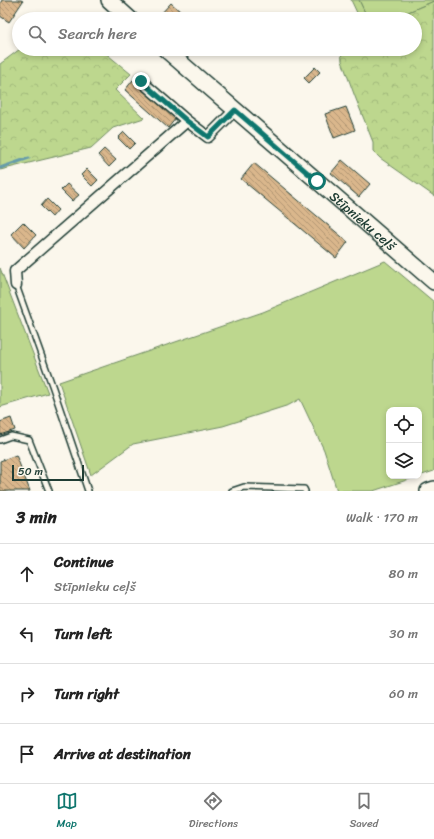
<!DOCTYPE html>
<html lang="en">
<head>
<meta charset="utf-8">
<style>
	:root { --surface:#fff; --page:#f6f6f6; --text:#222; --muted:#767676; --line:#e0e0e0; --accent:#0f766e }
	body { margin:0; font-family:Sriracha,sans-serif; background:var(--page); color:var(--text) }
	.controls { position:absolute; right:12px; bottom:12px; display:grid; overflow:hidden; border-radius:8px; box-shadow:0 2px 6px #0003 }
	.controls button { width:36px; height:36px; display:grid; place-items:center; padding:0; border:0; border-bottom:1px solid var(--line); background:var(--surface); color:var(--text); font:20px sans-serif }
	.scale { position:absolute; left:12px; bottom:10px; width:72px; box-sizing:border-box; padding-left:4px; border:2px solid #1f3d34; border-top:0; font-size:11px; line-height:14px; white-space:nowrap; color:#1f3d34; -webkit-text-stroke:3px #fbf7ec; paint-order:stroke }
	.stop { position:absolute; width:12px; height:12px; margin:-9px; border:3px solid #0f766e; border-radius:50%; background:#fff }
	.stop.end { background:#0f766e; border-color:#fff; box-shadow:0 1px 4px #0008 }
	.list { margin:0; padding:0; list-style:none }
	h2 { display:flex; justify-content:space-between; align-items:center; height:52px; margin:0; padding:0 16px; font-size:17px }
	h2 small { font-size:13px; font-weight:400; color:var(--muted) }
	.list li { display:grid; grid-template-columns:26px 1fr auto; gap:12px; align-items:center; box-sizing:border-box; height:60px; padding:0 16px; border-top:1px solid var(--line) }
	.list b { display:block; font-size:15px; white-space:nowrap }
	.list p { margin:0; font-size:13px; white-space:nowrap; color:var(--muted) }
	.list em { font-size:13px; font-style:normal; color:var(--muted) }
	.icon { flex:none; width:22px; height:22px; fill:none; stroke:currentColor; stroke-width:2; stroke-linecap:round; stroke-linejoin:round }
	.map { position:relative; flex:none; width:434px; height:491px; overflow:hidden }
	.search { position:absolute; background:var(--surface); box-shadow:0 2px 6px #0003; left:12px; right:12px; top:12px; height:44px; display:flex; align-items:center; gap:10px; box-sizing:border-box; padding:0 14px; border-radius:22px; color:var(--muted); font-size:15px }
	.sheet { height:292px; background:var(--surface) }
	nav { display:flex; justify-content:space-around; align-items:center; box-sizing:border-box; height:56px; border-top:1px solid var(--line); background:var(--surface); font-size:11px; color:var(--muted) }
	nav a { display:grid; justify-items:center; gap:2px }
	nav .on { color:var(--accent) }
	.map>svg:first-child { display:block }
	.grass { fill:#bdd78e; stroke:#6e8a61 }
	.forest { fill:url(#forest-crowns); stroke:#6e8a61 }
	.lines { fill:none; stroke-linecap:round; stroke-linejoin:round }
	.stream { stroke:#669caa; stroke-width:3 }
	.building { fill:url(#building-back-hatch); stroke:#1f3d34 }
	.lane-casing { stroke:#1f3d34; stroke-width:8 }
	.street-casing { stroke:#1f3d34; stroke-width:13 }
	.secondary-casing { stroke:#1f3d34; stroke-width:18 }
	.lane { stroke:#fbf7ec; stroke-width:5 }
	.street { stroke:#fbf7ec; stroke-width:10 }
	.secondary { stroke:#fbf7ec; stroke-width:15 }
	.route { stroke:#0f766e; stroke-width:5 }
	.labels { text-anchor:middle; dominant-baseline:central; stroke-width:3.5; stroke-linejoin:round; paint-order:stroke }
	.street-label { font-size:13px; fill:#1f3d34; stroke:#fbf7ec }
</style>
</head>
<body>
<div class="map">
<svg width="434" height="491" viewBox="0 0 434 491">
	<defs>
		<pattern id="forest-crowns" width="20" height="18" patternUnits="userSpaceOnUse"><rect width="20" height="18" fill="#bdd78e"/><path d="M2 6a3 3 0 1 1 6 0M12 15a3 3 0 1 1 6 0" fill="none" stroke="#a2b97b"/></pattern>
		<pattern id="building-back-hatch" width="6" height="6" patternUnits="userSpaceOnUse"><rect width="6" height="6" fill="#dab78c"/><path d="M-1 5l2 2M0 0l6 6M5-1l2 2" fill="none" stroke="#b09673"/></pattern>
	</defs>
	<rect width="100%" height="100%" fill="#fbf7ec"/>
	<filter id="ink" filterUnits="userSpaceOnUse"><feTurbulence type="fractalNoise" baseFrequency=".025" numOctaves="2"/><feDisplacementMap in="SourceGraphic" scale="8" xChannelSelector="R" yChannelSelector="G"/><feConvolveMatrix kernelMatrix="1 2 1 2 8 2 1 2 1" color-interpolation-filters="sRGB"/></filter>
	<g filter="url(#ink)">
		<path class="grass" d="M359,0h75v1l-42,18h-24z
			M385,261l49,41v169l-15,5v-66h-30v66h30l-46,15h-36l-13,-41 -24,-51 -11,6 -66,21 -90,18 -42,31 -32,-93 204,-70z
			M0,268l48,125 -48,14z"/>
		<path class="forest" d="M351,0h8l9,19h-10l1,-2z
			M434,1v195l-54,-38 -7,-7v-9l-19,-48 -12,-33 -1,-12h74v-30h-23z
			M20,49h78l5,2 28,23 -16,16 29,28 -31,10 -22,20 -91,22v-106z"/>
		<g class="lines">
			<path class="stream" d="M0,168l29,-10"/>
		</g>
		<path class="building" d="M2,0h19l2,1 -14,21 -9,-6v-12z
			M171,3l10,9 -6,7h-17l-1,-1z
			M315,67l5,5 -11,11 -5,-5z
			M133,80l43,38 -8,10 -43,-38z
			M346,107l9,23 -21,8 -9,-24z
			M124,132l11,11 -6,6 -11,-11z
			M104,149l12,11 -7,7 -11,-12z
			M342,160l28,24 -11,13 -28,-24z
			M254,163l94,79 -12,16 -95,-79z
			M87,169l11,11 -6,6 -11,-11z
			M67,184l12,11 -7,6 -11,-11z
			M47,199l11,11 -6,7 -11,-11z
			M23,222l13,13 -12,13 -13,-14z
			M11,418l4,12 -15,5v-13z
			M16,455l14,36h-30v-30z"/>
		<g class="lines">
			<defs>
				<path id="lane" d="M16,285l37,103 35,103
					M0,440l11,-4 18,4 20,51
					M232,491l12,-4 60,2 1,2"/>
				<path id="street" d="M187,121l21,16 27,-27
					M16,285l-1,-14 172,-150 -46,-40"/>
				<g id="secondary">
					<path d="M109,0l21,19"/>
					<path id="s1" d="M165,49l269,233"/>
					<path d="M428,491l6,-2"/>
				</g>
			</defs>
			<use href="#lane" class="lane-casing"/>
			<use href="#street" class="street-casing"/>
			<use href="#secondary" class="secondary-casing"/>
			<use href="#lane" class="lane"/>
			<use href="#street" class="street"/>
			<use href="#secondary" class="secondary"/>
		</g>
	</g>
	<g class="lines" filter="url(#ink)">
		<path class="route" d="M141,81l46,40 21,16 27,-27 82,71"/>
	</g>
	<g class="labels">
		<g class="street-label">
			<text stroke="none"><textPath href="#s1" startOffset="262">Stīpnieku ceļš</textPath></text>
		</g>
	</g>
</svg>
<div class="controls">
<button><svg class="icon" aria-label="locate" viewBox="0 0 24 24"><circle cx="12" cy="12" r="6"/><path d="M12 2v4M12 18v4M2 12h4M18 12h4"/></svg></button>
<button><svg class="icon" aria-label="layers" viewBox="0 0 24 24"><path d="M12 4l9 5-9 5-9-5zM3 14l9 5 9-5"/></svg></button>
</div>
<div class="scale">50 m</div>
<div class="stop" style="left:317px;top:181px"></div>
<div class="stop end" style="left:141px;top:81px"></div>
<div class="search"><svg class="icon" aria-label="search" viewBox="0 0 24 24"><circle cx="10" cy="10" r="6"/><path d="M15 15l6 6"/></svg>Search here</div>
</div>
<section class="sheet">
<h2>3 min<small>Walk · 170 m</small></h2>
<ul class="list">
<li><svg class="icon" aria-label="ahead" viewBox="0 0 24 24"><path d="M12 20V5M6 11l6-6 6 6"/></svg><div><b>Continue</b><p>Stīpnieku ceļš</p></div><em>80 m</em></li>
<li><svg class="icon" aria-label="left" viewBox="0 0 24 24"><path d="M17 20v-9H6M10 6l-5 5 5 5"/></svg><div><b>Turn left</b></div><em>30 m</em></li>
<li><svg class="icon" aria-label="right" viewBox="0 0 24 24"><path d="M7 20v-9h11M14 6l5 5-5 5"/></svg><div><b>Turn right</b></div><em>60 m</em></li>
<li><svg class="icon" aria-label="arrive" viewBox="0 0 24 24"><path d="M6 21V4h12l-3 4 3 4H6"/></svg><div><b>Arrive at destination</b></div></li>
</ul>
</section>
<nav>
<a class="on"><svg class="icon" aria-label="map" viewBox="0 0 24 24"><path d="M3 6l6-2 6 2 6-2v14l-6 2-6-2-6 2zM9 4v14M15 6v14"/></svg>Map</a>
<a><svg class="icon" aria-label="directions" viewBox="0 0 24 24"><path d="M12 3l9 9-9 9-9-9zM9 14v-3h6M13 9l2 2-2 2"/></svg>Directions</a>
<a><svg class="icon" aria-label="saved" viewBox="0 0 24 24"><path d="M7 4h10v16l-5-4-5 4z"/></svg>Saved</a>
</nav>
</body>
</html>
